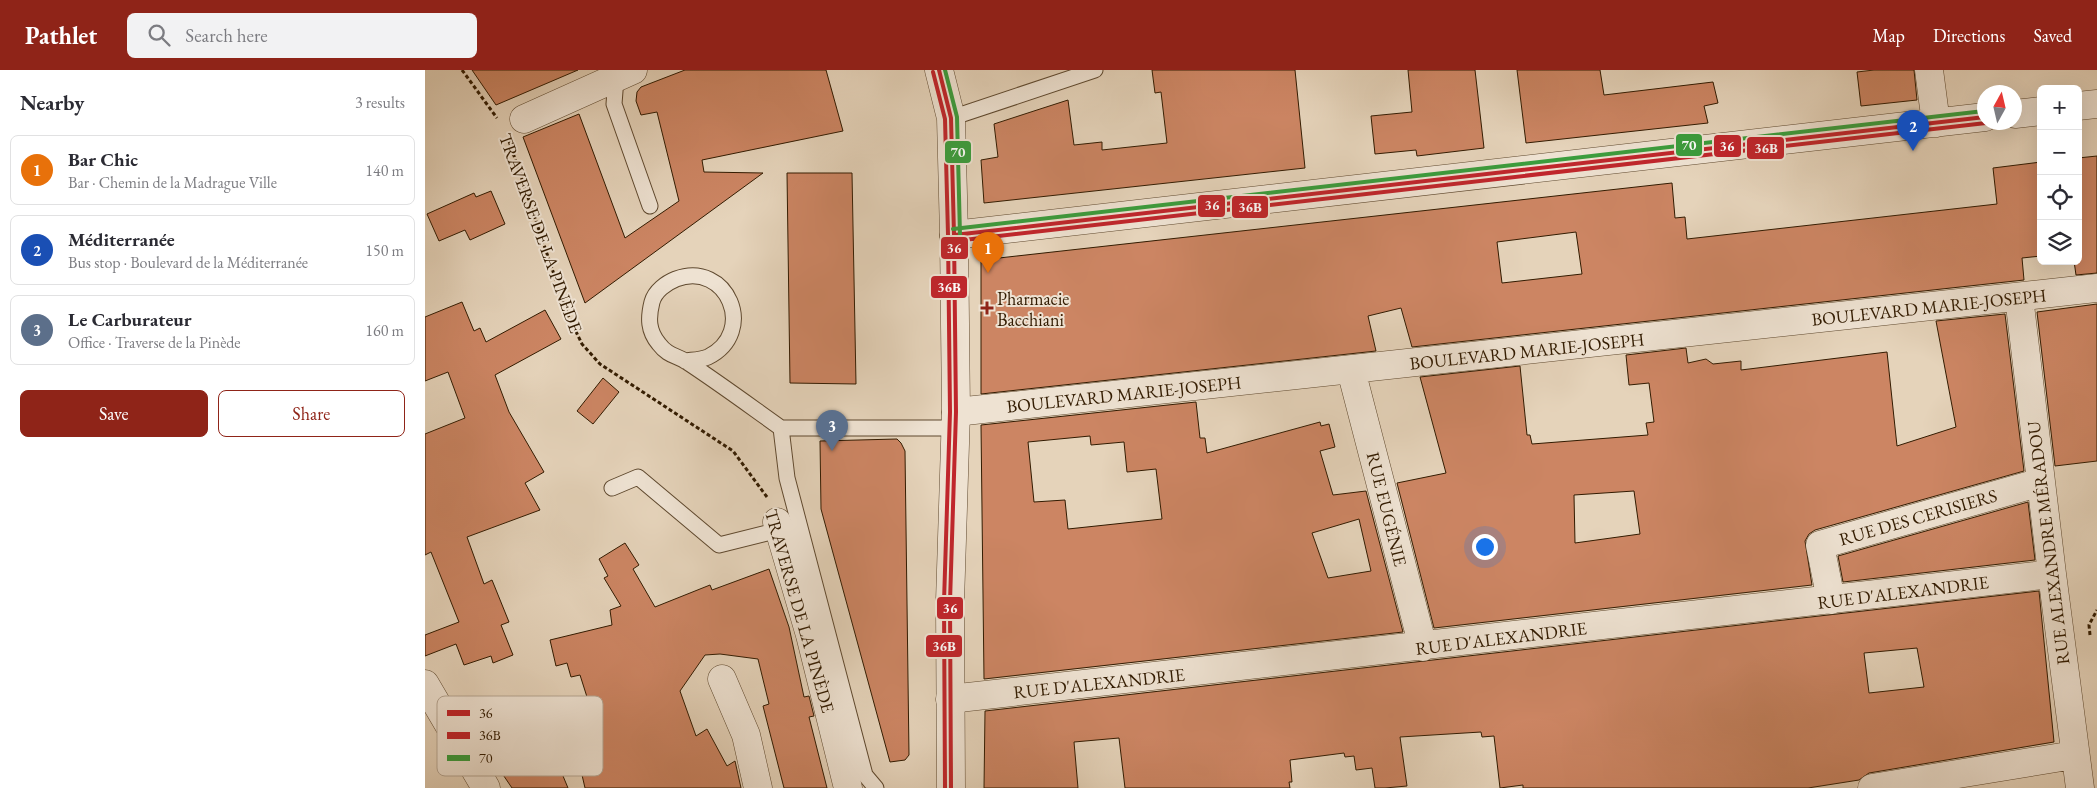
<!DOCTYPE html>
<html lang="en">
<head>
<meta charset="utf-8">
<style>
	:root { --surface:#fff; --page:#f2f2f3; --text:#2b2b33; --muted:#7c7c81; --line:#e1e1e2; --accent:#8f2418 }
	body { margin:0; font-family:"EB Garamond",serif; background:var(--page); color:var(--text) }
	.controls { position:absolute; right:15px; top:15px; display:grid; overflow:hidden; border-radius:8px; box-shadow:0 5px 20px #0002 }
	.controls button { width:45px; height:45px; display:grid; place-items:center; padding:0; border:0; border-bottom:1px solid var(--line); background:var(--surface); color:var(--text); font:25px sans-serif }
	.compass { position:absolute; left:1552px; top:15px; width:45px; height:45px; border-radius:50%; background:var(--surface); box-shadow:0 5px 20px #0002; rotate:8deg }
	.you { position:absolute; left:1059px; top:476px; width:18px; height:18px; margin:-12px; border:4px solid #fff; border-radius:50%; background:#1a73e8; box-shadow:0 0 0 8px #1a73e833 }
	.badge { display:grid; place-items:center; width:32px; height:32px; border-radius:50%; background:var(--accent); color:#fff; font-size:16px; font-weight:700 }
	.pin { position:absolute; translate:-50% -41px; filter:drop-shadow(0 1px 2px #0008) }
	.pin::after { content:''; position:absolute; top:26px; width:18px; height:15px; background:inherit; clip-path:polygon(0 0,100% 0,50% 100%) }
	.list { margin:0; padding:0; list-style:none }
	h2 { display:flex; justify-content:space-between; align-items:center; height:65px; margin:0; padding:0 20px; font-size:21px }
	h2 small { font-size:16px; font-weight:400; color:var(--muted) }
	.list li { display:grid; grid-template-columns:32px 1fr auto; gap:15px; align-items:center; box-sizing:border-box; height:70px; margin:0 10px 10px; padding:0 10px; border:1px solid var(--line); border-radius:8px }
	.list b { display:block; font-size:19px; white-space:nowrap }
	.list p { margin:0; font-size:16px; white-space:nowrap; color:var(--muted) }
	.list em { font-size:16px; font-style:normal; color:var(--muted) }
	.actions { display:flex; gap:10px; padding:15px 20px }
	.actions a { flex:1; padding:11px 0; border:1px solid var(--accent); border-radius:8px; text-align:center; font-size:18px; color:var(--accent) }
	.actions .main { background:var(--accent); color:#fff }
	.icon { flex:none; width:28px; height:28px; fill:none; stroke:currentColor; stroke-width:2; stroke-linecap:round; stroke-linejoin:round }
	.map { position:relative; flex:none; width:1672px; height:718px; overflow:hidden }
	header { display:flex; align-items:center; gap:30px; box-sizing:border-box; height:70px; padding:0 25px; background:var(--accent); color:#fff }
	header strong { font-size:24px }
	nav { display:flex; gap:28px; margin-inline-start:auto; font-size:18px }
	.search { width:350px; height:45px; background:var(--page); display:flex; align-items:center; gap:12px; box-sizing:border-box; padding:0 18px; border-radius:8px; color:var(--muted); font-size:19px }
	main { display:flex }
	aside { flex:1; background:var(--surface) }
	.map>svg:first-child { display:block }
	.building { fill:#cc8563; stroke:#321b01; fill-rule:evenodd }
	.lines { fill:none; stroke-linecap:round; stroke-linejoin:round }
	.service-casing { stroke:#5f492f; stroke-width:17 }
	.minor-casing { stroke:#5f492f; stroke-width:29 }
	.tertiary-casing { stroke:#5f492f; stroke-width:29 }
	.path { stroke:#321b01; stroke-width:3; stroke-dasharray:4 2.5; stroke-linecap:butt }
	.service { stroke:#eee2d2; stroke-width:15 }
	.minor { stroke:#eee2d2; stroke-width:28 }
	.tertiary { stroke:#eee2d2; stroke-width:28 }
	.bus-1-casing { stroke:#eee2d2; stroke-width:8 }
	.bus-2-casing { stroke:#eee2d2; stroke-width:8 }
	.bus-3-casing { stroke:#eee2d2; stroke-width:8 }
	.bus-1 { stroke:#c0262c; stroke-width:4 }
	.bus-2 { stroke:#c0262c; stroke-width:4 }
	.bus-3 { stroke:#3b9d3d; stroke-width:4 }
	.poi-dot { fill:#8f2418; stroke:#eee2d2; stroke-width:2 }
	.labels { text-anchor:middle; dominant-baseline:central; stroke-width:4; stroke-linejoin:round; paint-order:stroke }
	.street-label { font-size:18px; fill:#321b01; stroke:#eee2d2 }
	.poi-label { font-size:18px; fill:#321b01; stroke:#eee2d2; text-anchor:start }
	.key { fill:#eee2d2; stroke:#b6a693; stroke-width:1 }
	.key-label { font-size:14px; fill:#321b01 }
	.line-badge { stroke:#eee2d2; stroke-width:2 }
	.badge-label { font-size:14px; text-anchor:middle; font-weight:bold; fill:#fff }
</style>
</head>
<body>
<header>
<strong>Pathlet</strong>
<div class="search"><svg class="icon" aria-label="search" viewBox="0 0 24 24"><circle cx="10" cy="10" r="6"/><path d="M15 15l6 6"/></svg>Search here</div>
<nav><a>Map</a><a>Directions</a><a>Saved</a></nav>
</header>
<main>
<aside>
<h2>Nearby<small>3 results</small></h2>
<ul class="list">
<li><span class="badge" style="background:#e8710a">1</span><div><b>Bar Chic</b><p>Bar · Chemin de la Madrague Ville</p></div><em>140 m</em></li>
<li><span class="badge" style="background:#1a4fb4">2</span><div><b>Méditerranée</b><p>Bus stop · Boulevard de la Méditerranée</p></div><em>150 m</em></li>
<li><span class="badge" style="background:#5c6f8a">3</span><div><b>Le Carburateur</b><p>Office · Traverse de la Pinède</p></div><em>160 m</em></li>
</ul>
<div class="actions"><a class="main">Save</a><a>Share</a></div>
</aside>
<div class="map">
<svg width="1672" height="718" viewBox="0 0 1672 718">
	<rect width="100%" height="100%" fill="#e5d3ba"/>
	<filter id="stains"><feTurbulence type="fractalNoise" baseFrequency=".004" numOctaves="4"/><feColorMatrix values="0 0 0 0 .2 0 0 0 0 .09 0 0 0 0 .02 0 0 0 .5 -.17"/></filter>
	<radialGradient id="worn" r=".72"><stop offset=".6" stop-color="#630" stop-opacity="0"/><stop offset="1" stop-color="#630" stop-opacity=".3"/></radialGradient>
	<path class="building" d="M47,0h106l-82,35z
		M260,0h141l17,61 -141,29 2,12 59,1 -178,130 -62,-166 56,-23 46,124 54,-37 -22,-89 -16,3 -5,-14 1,-9 4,-5z
		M727,0h143l10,98 -321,35 -3,-43 17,-3 -4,-33 43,-14 31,-10 6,45 28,-3v8l65,-7 -6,-51 -6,1z
		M983,0h67l9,78 -67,8 -1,-6 -41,4 -4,-38 41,-4z
		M1092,0h83l4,25 109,-13 5,21 -14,3 4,17 -182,20z
		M1449,0h40l3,30 -56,6 -4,-34z
		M1672,86v117l-21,2 -2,-14h4v-103z
		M1616,92v94l-19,2 2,22 -612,67 -11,-39 -33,8 8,35 -395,43v-134l691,-77 3,35 10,-1 2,22 310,-35 -4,-36zM1151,162l6,42 -80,9 -5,-41z
		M362,103h65l4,211 -66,-1z
		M66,121l14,33 -35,16 -5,-10 -26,11 -12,-27 47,-21 2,4z
		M37,232l12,29 6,-3 6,14 59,-32 16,29 -66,36 14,37 35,60 -19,11 15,27 -73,27 17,47 8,-4 17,42 -8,3 12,30 -20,8 -2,-7 -27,9 -8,-21 -31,12v-21l34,-13 -28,-70 -6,3v-121l40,-16 -17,-46 -23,9v-64z
		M1672,234v157l-42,5 -18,-154z
		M1580,244l19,157 -209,59 -6,4 -4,7 7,44 -378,43 -37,-145 49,-10 -26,-96 100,-11 7,69h3l2,9 116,-9 -2,-12 8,-1 -5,-39 -20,2 -3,-30 60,-7 2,15 18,-4 7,5 28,-3v9l146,-18 10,94 59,-19 -20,-106zM1209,421l6,43 -65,9 -1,-48z
		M178,308l16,14 -26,32 -16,-13z
		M771,332l4,36h5l2,15 113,-31 1,4 8,-2 6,23 -15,4 13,44 33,-4 37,141 -419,47 -3,-254zM665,366l1,9 33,-3 3,30 29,-3 6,50 -94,10 -3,-29 -31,2 -6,-60zM934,449l12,52 -43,7 -16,-45z
		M472,369l4,4 4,8 4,304 -4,5 -15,2 -69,-253 -1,-68z
		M1603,432l7,58 -192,22 -5,-26z
		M200,473l14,22 -6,4 22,38 55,-22 2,5 57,-21 20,58 15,70 5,-1 5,20 -5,1 18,71h-43l-21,-82 6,-2 -11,-45 -38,-5 -15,1 -25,36 16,45 11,-7 20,37 8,-5 6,27h-156l-14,-61 23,-8 -14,-44 -9,2 -4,-14 -11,3 -6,-26 62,-15 -2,-15 11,-4 -17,-28 4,-2 -9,-17z
		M1614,521l15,151 -185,31 -10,7 -51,8h-285v-3l-23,3 -6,-52 -12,1 -1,-5 -81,5 7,49 -22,2h-10l-3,-20 -16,2 -2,-14 -9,1 -1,-4 -54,7 2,22h-3l1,6h-165l-6,-50 -45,4 4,46h-94l1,-77zM1492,578l7,39 -55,6 -5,-40z
		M65,642l15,36 41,-13 22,53h-56l-38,-56 -5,-12z"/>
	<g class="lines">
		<defs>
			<path id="service" d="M191,8l-2,26 36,102
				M526,48l144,-48
				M260,291c7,-1 16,-1 23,-4 50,-25 19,-97 -32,-78 -10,4 -21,12 -24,23 -4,16 -4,29 7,42 9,12 17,11 28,18 32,21 63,44 94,66
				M187,418l26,-11 81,68 60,-15
				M451,718l-11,-13 -78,-297 -6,-50h175"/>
			<path id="minor" d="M1504,0l7,53
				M1653,36l19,-2
				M1590,44l26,-3
				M99,49l109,-49
				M529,165l1031,-118
				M1594,227l33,277 28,214
				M926,300l72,277
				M531,342l1141,-124
				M352,452l33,113 38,153
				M1406,530l-11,-55 221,-63
				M297,609l24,56 12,53
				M0,614l61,104
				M525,629l1102,-125
				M1447,718l202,-33"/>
			<path id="tertiary" d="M514,0l12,48 3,117 2,177 -6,190 1,186"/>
		</defs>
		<use href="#service" class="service-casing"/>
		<use href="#minor" class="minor-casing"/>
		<use href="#tertiary" class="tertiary-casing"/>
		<path class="path" d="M37,0l35,48
			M84,71l58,172 15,31 18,20 133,87 34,46
			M1665,565l-1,-10 8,-15"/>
		<use href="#service" class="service"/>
		<use href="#minor" class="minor"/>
		<use href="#tertiary" class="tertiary"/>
		<defs>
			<path id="bus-1" d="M514,0l12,48 3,117 2,177 -6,190 1,186
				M529,165l1031,-118"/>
			<path id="bus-2" d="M508,2l12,47 3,116 2,177 -6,190 1,186
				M530,171l1031,-118"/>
			<path id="bus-3" d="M520,0l12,47 3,118
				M528,159l1031,-118"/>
		</defs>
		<use href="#bus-1" class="bus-1-casing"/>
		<use href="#bus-2" class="bus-2-casing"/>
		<use href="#bus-3" class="bus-3-casing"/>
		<use href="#bus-1" class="bus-1"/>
		<use href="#bus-2" class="bus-2"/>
		<use href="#bus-3" class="bus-3"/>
	</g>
	<path class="poi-dot" d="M559.5 230.5h5v5h5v5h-5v5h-5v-5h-5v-5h5z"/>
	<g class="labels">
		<g class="street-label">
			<text transform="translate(116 163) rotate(70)">TRAVERSE DE LA PINÈDE</text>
			<text transform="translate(1504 237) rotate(-6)">BOULEVARD MARIE-JOSEPH</text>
			<text transform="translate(1102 281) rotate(-6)">BOULEVARD MARIE-JOSEPH</text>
			<text transform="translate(699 324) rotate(-6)">BOULEVARD MARIE-JOSEPH</text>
			<text transform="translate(962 439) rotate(76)">RUE EUGÉNIE</text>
			<text transform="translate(1493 447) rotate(-16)">RUE DES CERISIERS</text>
			<text transform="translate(1623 473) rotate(-97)">RUE ALEXANDRE MÉRADOU</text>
			<text transform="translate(1478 522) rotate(-7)">RUE D'ALEXANDRIE</text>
			<text transform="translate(375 541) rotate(74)">TRAVERSE DE LA PINÈDE</text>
			<text transform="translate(1076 568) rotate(-7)">RUE D'ALEXANDRIE</text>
			<text transform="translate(674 613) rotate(-6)">RUE D'ALEXANDRIE</text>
		</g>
		<g class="poi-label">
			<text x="572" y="228">Pharmacie<tspan x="572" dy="21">Bacchiani</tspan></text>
		</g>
	</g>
	<rect x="12" y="626" width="166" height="80" rx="8" class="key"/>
	<rect x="22" y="640" width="23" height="6" fill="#c0262c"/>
	<rect x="22" y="662" width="23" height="7" fill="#c0262c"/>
	<rect x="22" y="685" width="23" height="6" fill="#3b9d3d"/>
	<g class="key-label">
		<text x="54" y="648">36</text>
		<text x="54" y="670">36B</text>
		<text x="54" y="693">70</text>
	</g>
	<g class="line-badge">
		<rect x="1250" y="63" width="28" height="24" rx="5" fill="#3b9d3d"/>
		<rect x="1288" y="64" width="29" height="24" rx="5" fill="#c0262c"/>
		<rect x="1321" y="66" width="39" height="24" rx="5" fill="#c0262c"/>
		<rect x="519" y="70" width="28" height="24" rx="5" fill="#3b9d3d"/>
		<rect x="772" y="124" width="29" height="24" rx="5" fill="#c0262c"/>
		<rect x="806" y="125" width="38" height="24" rx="5" fill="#c0262c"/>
		<rect x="515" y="166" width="29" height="24" rx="5" fill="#c0262c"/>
		<rect x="505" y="205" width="38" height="24" rx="5" fill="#c0262c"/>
		<rect x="511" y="526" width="28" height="24" rx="5" fill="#c0262c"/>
		<rect x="500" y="564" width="38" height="24" rx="5" fill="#c0262c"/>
	</g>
	<g class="badge-label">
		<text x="1264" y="80">70</text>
		<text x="1302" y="81">36</text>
		<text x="1341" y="83">36B</text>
		<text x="533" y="87">70</text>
		<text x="787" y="140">36</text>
		<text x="825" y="142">36B</text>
		<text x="529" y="183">36</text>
		<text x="524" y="222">36B</text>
		<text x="525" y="543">36</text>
		<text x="519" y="581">36B</text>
	</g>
	<rect width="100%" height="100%" filter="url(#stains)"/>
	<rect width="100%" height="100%" fill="url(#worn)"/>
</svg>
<div class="controls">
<button>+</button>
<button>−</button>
<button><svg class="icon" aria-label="locate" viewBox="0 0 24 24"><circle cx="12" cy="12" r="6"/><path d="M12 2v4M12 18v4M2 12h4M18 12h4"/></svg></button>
<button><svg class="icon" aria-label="layers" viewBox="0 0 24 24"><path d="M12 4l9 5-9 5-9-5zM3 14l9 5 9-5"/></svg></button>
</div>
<svg class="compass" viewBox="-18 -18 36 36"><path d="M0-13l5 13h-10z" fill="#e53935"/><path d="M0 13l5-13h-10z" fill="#7c7c81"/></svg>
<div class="you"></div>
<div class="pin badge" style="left:563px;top:203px;background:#e8710a">1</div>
<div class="pin badge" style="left:1488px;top:81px;background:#1a4fb4">2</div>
<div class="pin badge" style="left:407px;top:381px;background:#5c6f8a">3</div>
</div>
</main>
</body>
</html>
